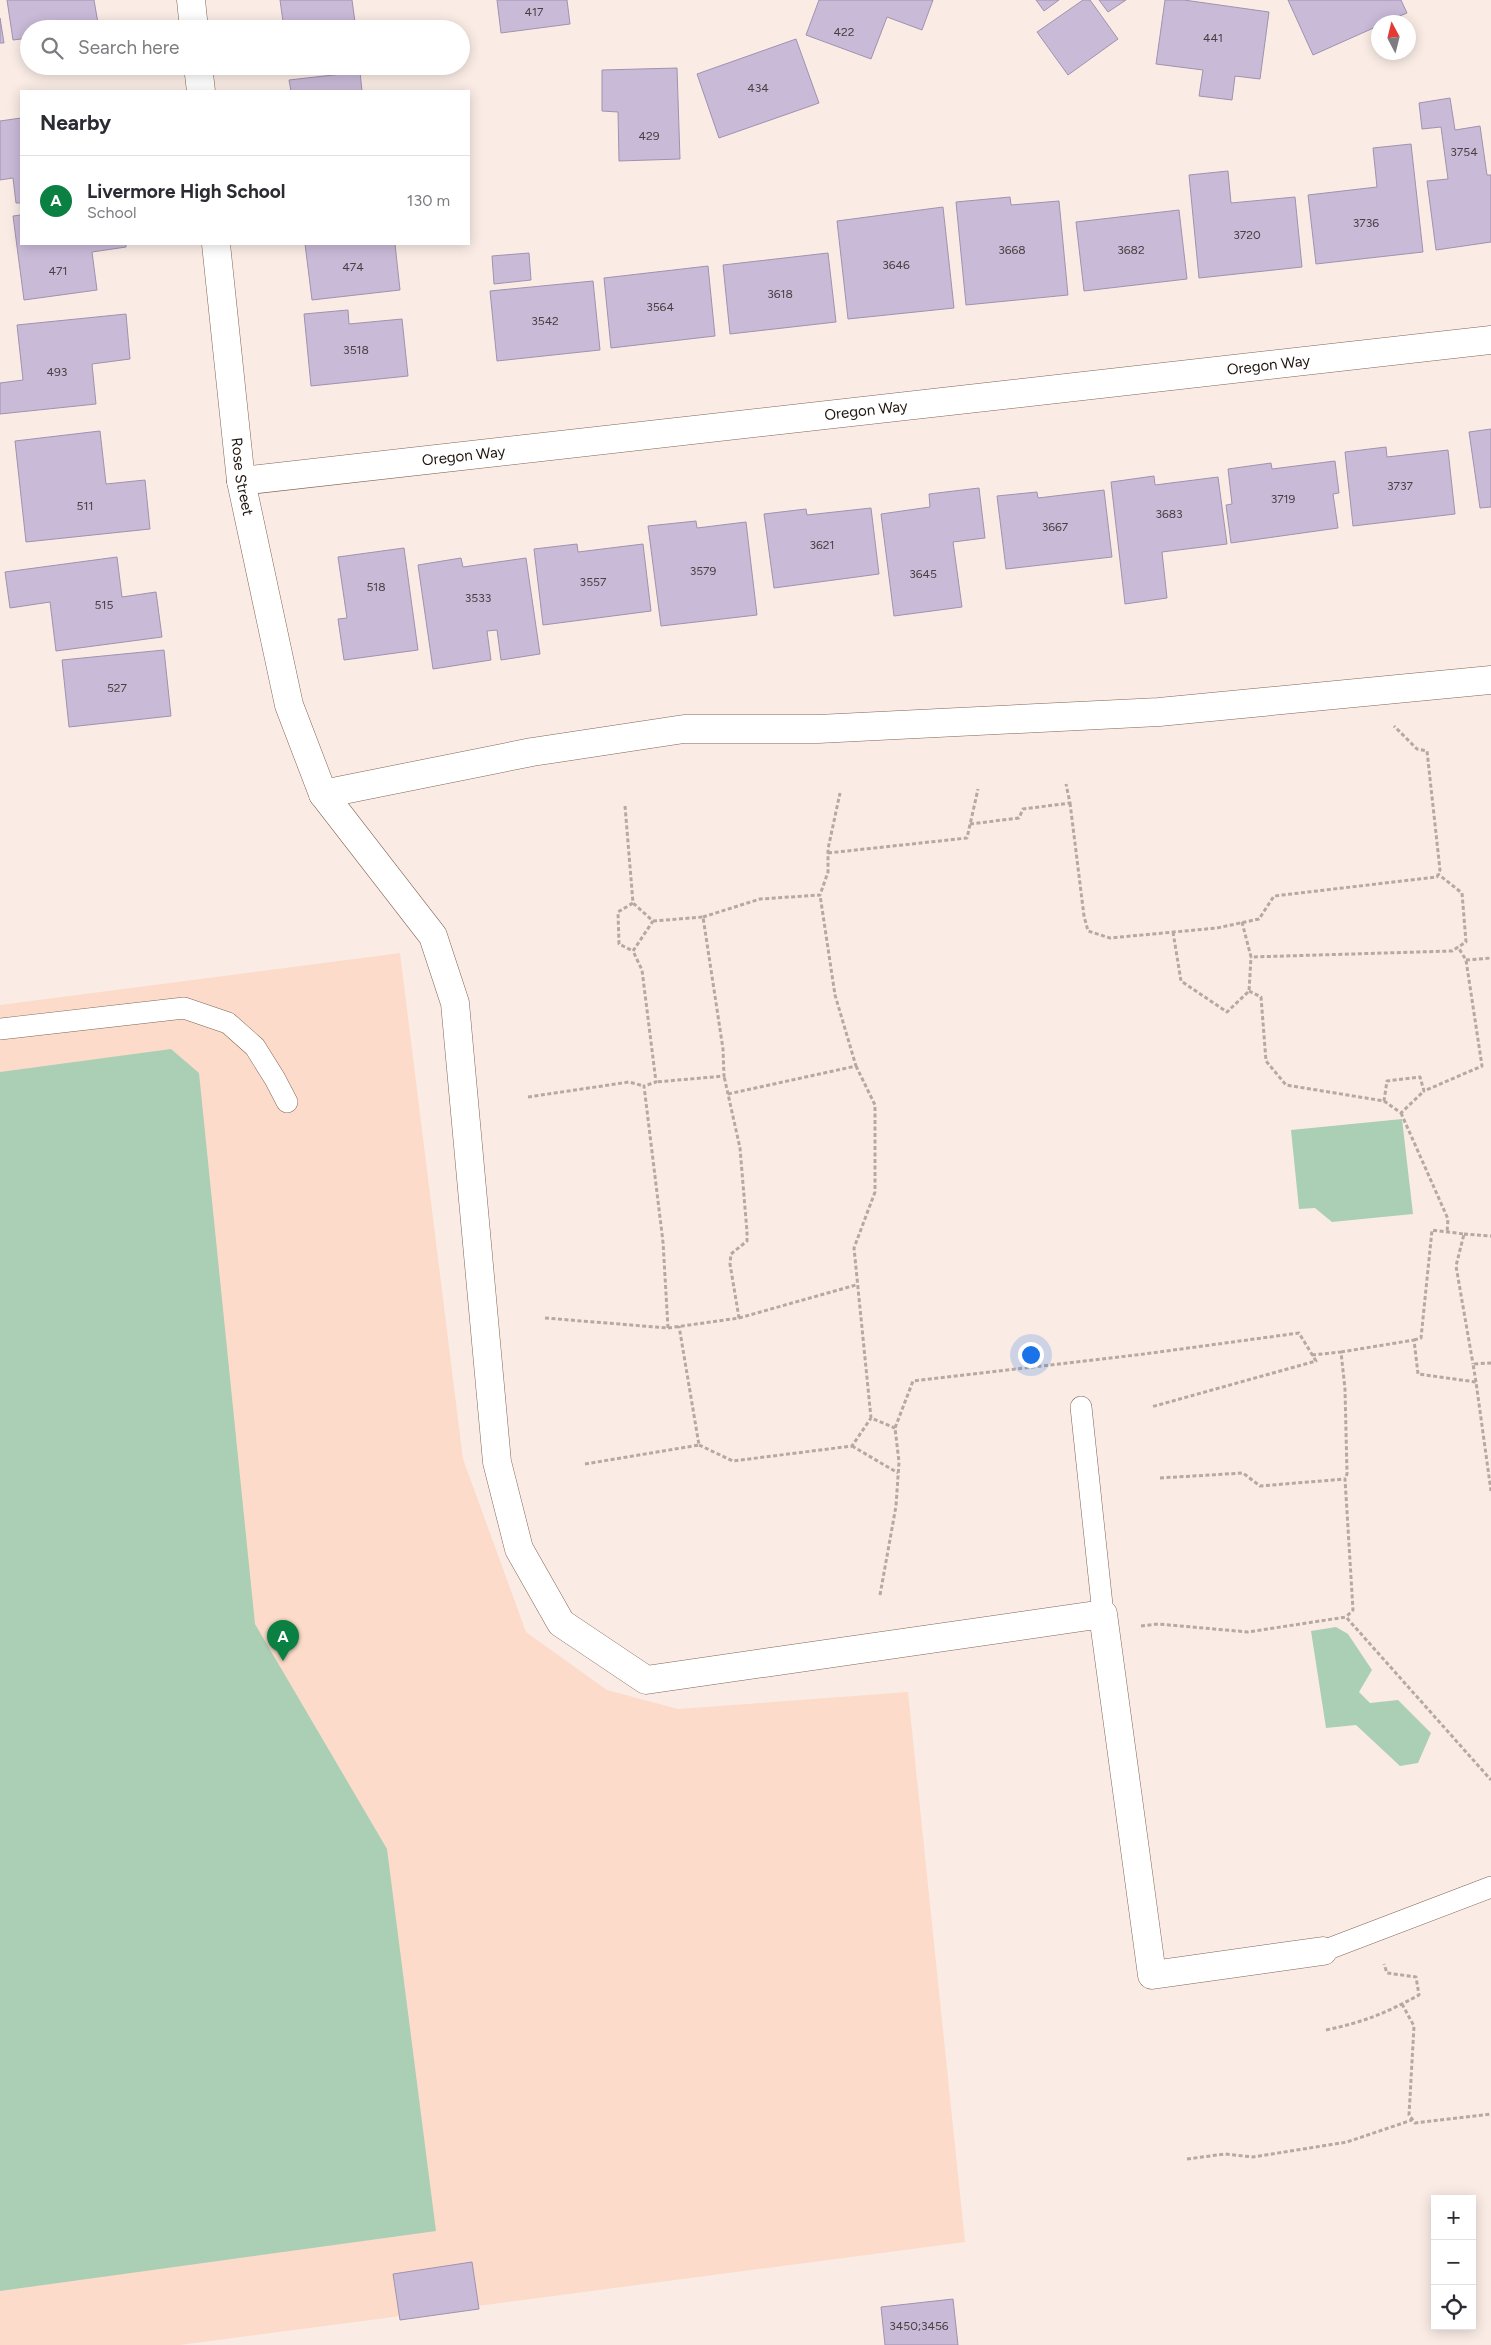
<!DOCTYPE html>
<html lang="en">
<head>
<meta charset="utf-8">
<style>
	:root { --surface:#fff; --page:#f2f2f3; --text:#2b2b33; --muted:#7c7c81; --line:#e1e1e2; --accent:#0b8043 }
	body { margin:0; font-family:Figtree,sans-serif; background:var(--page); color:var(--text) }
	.controls { position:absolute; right:15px; bottom:15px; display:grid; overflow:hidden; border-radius:0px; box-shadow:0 2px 12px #0003 }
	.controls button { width:45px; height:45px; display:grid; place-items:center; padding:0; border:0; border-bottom:1px solid var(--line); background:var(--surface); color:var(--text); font:25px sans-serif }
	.compass { position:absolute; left:1371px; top:15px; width:45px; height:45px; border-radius:50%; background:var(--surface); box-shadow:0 2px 12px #0003; rotate:353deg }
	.you { position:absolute; left:1030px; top:1354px; width:18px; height:18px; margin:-12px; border:4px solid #fff; border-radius:50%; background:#1a73e8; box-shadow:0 0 0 8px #1a73e833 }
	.badge { display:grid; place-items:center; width:32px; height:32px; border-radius:50%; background:var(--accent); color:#fff; font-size:16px; font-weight:700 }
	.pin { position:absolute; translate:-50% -41px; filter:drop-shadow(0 1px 2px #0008) }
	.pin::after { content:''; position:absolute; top:26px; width:18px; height:15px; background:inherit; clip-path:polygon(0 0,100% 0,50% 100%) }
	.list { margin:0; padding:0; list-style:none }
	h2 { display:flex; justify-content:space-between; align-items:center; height:65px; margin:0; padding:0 20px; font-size:21px }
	h2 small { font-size:16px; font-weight:400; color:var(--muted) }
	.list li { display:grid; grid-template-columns:32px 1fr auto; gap:15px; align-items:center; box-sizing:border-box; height:90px; padding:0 20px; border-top:1px solid var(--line) }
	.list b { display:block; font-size:19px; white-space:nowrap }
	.list p { margin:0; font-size:16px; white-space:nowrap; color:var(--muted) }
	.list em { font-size:16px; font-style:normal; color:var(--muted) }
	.icon { flex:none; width:28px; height:28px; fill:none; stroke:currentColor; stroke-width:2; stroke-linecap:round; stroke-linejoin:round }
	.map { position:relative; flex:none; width:1491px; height:2345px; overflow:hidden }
	.search { position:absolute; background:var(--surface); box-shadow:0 2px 12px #0003; left:20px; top:20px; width:450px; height:55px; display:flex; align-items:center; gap:12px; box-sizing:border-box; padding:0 18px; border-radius:28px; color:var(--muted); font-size:19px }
	.panel { position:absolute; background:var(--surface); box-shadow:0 2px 12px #0003; left:20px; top:90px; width:450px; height:155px; border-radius:0px }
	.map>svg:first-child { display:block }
	.built { fill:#fcdbca }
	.green { fill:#aacfb4 }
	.building { fill:#c9bad8; stroke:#a092af }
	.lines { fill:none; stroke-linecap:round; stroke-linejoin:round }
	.lane-casing { stroke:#826555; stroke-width:22 }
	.street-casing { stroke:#826555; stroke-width:29 }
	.path { stroke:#b6a9a2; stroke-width:3; stroke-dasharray:4 2.5; stroke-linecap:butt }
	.lane { stroke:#fff; stroke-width:21 }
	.street { stroke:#fff; stroke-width:28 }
	.labels { text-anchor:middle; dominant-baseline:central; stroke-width:4; stroke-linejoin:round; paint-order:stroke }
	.number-label { font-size:12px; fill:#4a3e40 }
	.street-label { font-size:15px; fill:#1f140e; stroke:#fdfdfd }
</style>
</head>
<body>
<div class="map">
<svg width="1491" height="2345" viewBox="0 0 1491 2345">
	<rect width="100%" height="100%" fill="#faece5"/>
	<path class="built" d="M400,953l63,506 63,173 81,58 71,19 230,-17 57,550 -785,103h-180v-1340z"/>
	<path class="green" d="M171,1049l28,24 56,551 132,225 49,382 -436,60v-1219z
		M1402,1119l11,95 -81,8 -17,-14 -16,1 -8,-79z
		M1336,1627l12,7 24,36 -13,22 11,11 28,-3 33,33 -13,30 -18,3 -44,-41 -30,3 -15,-97z"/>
	<path class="building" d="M7,0h87l5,29h-70v9l-16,2z
		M280,0h72l4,29h-72z
		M497,0h70l3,24 -69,9z
		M819,0h114l-11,30 -35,-13 -16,42 -65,-24z
		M1036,0h23l-15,11z
		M1083,0h7l28,39 -50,36 -31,-43z
		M1099,0h27l-18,12z
		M1165,0h19l85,12 -9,67 -25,-3 -3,24 -33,-4 4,-26 -47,-6z
		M1288,0h113l6,13 -22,9h-7v4l-65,29z
		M0,18l4,25h-4z
		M796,39l23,64 -100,35 -22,-64z
		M62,66h23l-22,4z
		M289,66h36l-35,5z
		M677,68l3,91 -61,2 -1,-49 -16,-1v-41z
		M360,72l2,19h-71l-2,-11z
		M1450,98l5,32 25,-4 7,49h4v67l-55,8 -9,-69 21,-2 -7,-52 -19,2 -3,-26z
		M21,118v85h-5l-3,-25 -13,2v-59z
		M1411,144l12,108 -107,12 -8,-69 69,-8 -4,-39z
		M1228,171l3,32 64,-6 7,70 -103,11 -10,-103z
		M1010,197l1,8 48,-4 9,94 -102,10 -10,-103z
		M943,207l11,101 -106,11 -11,-98z
		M1179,210l8,69 -103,12 -8,-69z
		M21,215v29h105v3l-34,5 5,38 -73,10 -11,-84z
		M305,244h90l5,46 -88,10z
		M529,253l2,27 -37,4 -2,-28z
		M828,253l8,69 -106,12 -7,-69z
		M708,266l7,70 -104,12 -7,-70z
		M593,281l7,69 -103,11 -7,-70z
		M348,310l1,14 53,-5 6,57 -97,10 -7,-72z
		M126,314l4,45 -38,5 4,40 -96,10v-31l23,-3 -6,-55z
		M1491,429v78l-11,1 -11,-76z
		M100,431l6,53 39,-4 5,49 -124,13 -11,-101z
		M1386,447l1,10 61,-7 7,64 -102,12 -8,-74z
		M1335,461l4,32 -6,1 5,34 -107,15 -5,-38 6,-1 -4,-35 43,-6 1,6z
		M1154,476l1,9 63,-8 9,67 -65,8 5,46 -42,6 -14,-122z
		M979,488l6,50 -32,4 9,65 -68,9 -13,-102 49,-7 -1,-13z
		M1104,490l8,67 -106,12 -9,-73 40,-4 1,6z
		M871,508l8,66 -105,14 -10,-74 42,-5 1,6z
		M696,521l1,7 49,-6 11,93 -96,11 -13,-100z
		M577,544l1,8 65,-8 8,67 -108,14 -9,-76z
		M404,548l14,102 -74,10 -6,-41 9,-1 -9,-61z
		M117,557l5,40 34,-5 6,45 -106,14 -6,-49 -40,6 -5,-36z
		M461,558l2,9 63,-9 14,96 -39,6 -4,-30 -10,1 4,29 -58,9 -15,-104z
		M164,650l7,66 -102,11 -7,-67z
		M472,2262l7,47 -79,11 -7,-46z
		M953,2299l5,46h-73l-4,-38z"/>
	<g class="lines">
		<defs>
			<path id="lane" d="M0,1029l184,-21 44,15 27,24 20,32 12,23
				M1081,1407l22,207
				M1323,1951l168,-64"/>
			<g id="street">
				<path d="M191,0l3,29"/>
				<path d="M198,66l3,25"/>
				<path id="s1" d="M216,244l25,237 48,224 34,89 209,-42 152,-23h134l341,-17 332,-32"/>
				<path id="s2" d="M241,481l1250,-141"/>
				<path d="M323,794l110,142 22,67 42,459 22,87 42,74 85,57 457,-66 49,361 171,-24"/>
			</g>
		</defs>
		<use href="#lane" class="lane-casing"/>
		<use href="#street" class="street-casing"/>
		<path class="path" d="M1070,803l14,113 4,15 22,7 107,-10 42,-9 15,-23 163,-19 3,-7 -13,-119 -10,-2 -23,-23
			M625,806l8,97 -15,9 1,32 14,7 20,-30 -20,-18
			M970,824l49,-6 4,-9 47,-6 -4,-19
			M828,853l139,-15 11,-49
			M703,917l57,-18 60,-4 8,-23v-23l12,-56
			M653,921l50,-4 20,132 1,27 -68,6
			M1242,922l9,35 201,-6 14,-9 -4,-49 -24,-19
			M1173,932l8,49 46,31 22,-21 2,-34
			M1466,960l25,-2
			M1249,991l12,6 5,64 20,24 98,16 3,-20 33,-4 4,14 58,-25 -16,-106 -8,-13
			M856,1066l19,39v87l-21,56 17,170 24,10
			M728,1094l128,-28 -21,-71 -15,-100
			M528,1097l101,-15 15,4
			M1384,1101l17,12 23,-22
			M1401,1113l47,106 -1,14
			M1464,1234l27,2
			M545,1318l123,10 -5,-86 -19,-156 12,-4 -14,-112 -9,-19
			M739,1318l117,-33
			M668,1328l71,-10 -9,-54 1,-10 16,-13v-9l-7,-84 -16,-72
			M1414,1340l7,-2 11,-108 32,4 -8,32 17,98
			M1341,1352l73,-12 4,34 58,8 15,109
			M1312,1355l29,-3 4,37 2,85 -2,5
			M1476,1382l-3,-18 18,-1
			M699,1445l34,16 119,-15 19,-28
			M852,1446l46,27
			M585,1464l114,-19 -20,-119
			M1160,1478l83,-5 17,13 85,-7 8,131 -7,7
			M880,1595l16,-89 3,-44 -4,-34 18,-47 231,-27 155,-21 17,28 -165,46
			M1141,1626l17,-2 90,8 98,-15 145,163
			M1402,2004l12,22 -5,89 6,8 76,-9
			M1326,2030c38,-8 60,-17 93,-35l-3,-18 -29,-4 -3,-9
			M1187,2159l38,-5 28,3 94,-15 65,-22"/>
		<use href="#lane" class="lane"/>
		<use href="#street" class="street"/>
	</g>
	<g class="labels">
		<g class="number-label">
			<text x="534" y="12">417</text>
			<text x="844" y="32">422</text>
			<text x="1213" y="38">441</text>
			<text x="758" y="88">434</text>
			<text x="649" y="136">429</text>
			<text x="1464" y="152">3754</text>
			<text x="1366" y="223">3736</text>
			<text x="1247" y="235">3720</text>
			<text x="1012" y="250">3668</text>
			<text x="1131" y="250">3682</text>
			<text x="896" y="265">3646</text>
			<text x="353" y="267">474</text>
			<text x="58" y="271">471</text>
			<text x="780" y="294">3618</text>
			<text x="660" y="307">3564</text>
			<text x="545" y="321">3542</text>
			<text x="356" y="350">3518</text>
			<text x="57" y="372">493</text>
			<text x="1400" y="486">3737</text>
			<text x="1283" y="499">3719</text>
			<text x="85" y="506">511</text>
			<text x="1169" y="514">3683</text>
			<text x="1055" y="527">3667</text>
			<text x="822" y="545">3621</text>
			<text x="703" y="571">3579</text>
			<text x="923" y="574">3645</text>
			<text x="593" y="582">3557</text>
			<text x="376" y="587">518</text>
			<text x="478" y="598">3533</text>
			<text x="104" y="605">515</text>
			<text x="117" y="688">527</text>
			<text x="919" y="2326">3450;3456</text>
		</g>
		<g class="street-label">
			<text stroke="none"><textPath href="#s2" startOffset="1034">Oregon Way</textPath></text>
			<text stroke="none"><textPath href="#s2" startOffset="629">Oregon Way</textPath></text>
			<text stroke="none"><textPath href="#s2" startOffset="224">Oregon Way</textPath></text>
			<text stroke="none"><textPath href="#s1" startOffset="234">Rose Street</textPath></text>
		</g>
	</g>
</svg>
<div class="controls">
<button>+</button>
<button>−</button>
<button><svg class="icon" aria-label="locate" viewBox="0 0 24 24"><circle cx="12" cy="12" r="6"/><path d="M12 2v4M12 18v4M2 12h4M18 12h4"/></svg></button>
</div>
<svg class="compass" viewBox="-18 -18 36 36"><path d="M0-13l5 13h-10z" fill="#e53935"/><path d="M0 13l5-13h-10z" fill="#7c7c81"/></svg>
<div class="you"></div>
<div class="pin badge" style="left:283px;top:1661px">A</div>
<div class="search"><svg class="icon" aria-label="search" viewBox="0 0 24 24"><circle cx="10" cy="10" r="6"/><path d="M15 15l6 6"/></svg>Search here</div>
<section class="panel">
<h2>Nearby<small></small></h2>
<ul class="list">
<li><span class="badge">A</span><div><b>Livermore High School</b><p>School</p></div><em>130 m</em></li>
</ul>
</section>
</div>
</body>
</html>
